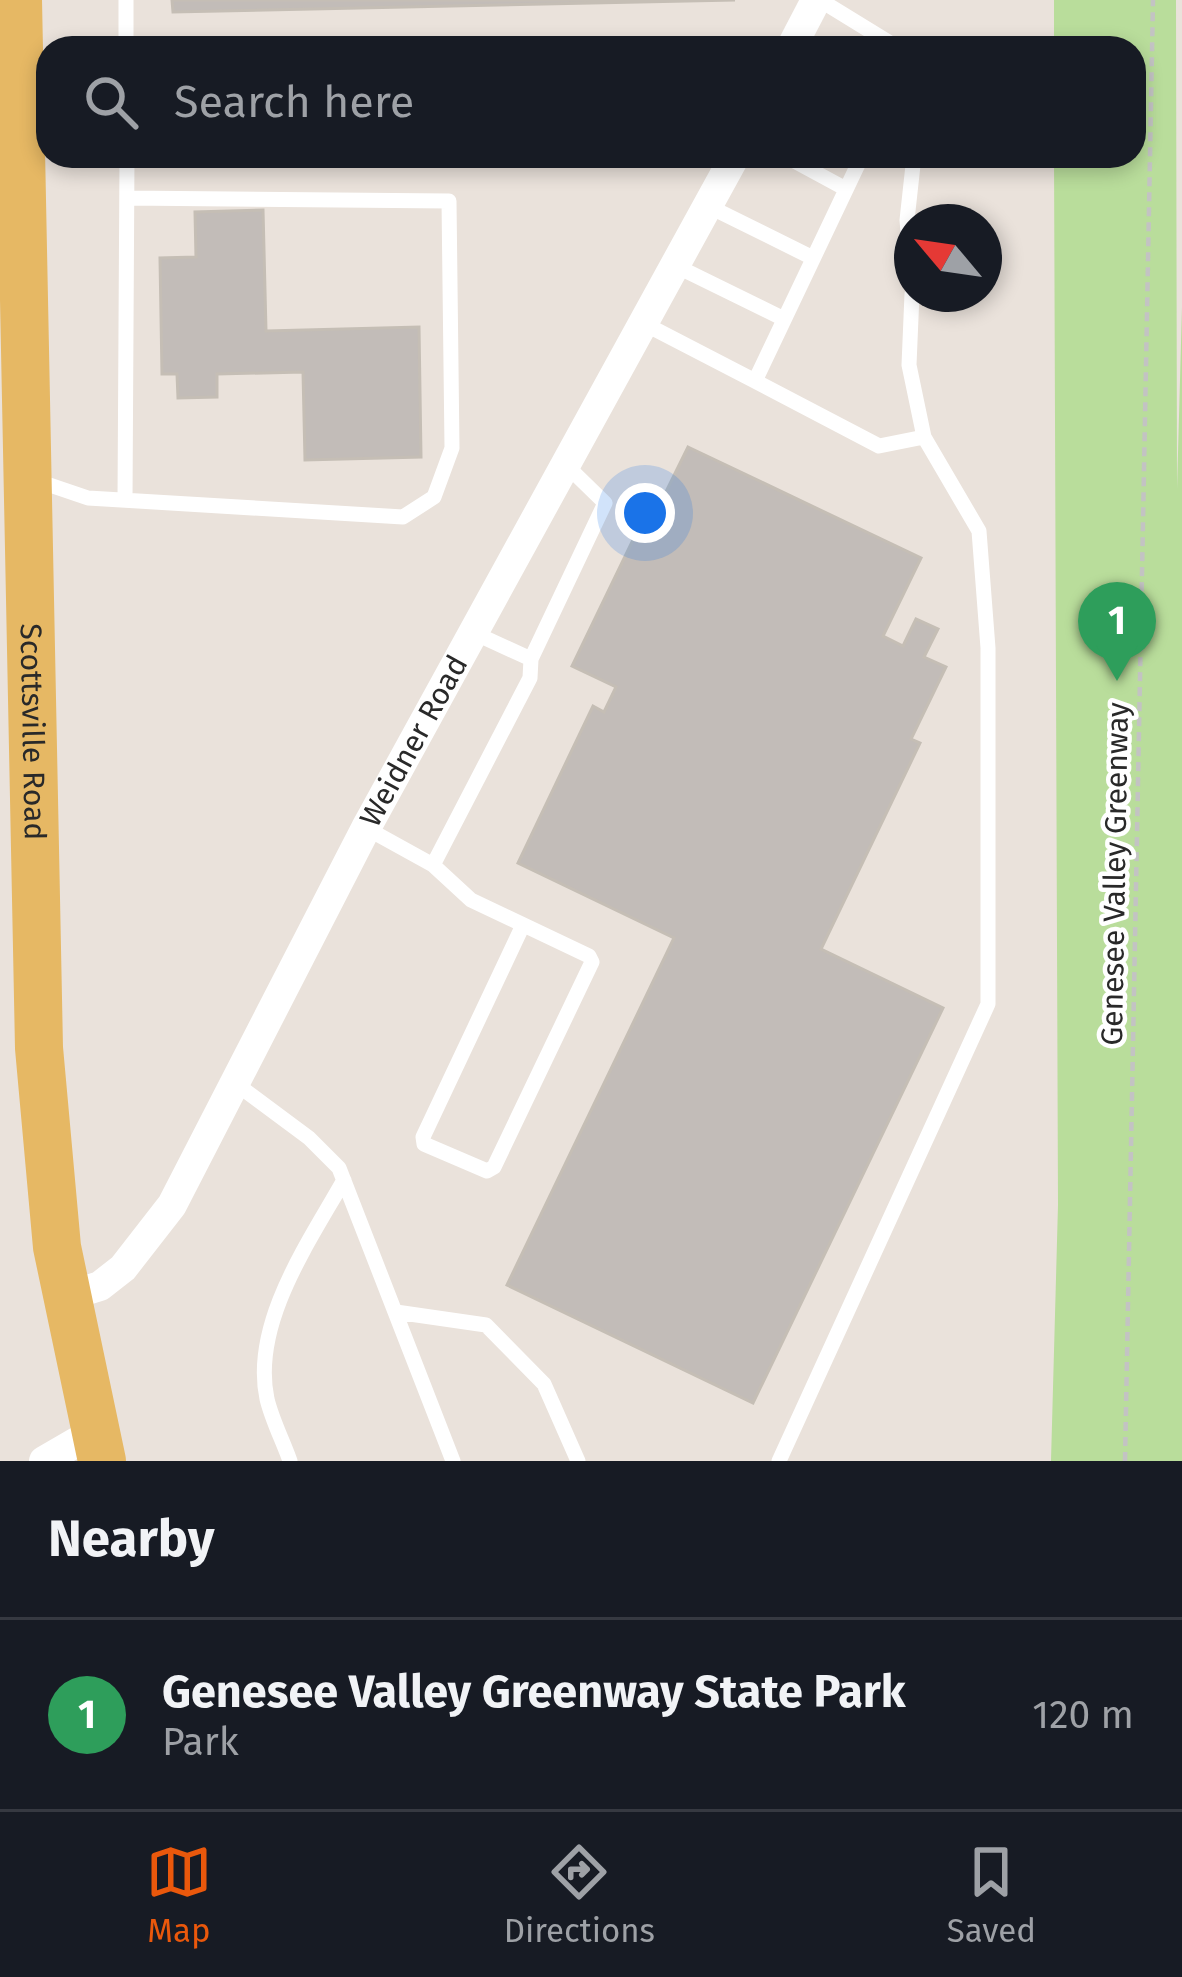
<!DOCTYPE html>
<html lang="en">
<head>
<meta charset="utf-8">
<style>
	:root { --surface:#171b24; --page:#20242c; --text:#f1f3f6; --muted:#9ea1a6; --line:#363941; --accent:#ea580c }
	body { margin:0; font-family:"Fira Sans",sans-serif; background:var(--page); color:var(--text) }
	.compass { position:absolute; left:894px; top:204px; width:108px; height:108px; border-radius:50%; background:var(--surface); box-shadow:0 6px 18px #0003; rotate:299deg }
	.you { position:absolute; left:645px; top:513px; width:42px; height:42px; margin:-30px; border:9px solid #fff; border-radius:50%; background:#1a73e8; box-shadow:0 0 0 18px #1a73e833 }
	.badge { display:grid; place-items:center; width:78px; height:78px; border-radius:50%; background:var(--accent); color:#fff; font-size:39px; font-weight:700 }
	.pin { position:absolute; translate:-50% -99px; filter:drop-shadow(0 3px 6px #0008) }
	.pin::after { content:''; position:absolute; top:63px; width:42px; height:36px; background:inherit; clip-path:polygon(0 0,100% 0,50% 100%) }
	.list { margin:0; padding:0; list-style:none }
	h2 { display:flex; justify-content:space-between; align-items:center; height:156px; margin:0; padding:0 48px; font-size:51px }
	h2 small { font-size:39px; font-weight:400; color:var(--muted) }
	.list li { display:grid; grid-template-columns:78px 1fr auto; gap:36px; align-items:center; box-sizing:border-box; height:192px; padding:0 48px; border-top:3px solid var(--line) }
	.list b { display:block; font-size:45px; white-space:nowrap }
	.list p { margin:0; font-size:39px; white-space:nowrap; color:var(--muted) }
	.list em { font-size:39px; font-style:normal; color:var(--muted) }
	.icon { flex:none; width:66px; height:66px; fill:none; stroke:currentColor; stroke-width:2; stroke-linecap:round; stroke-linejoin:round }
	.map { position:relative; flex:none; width:1182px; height:1461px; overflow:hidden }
	.search { position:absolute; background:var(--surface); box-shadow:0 6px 18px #0003; left:36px; right:36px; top:36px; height:132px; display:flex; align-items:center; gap:30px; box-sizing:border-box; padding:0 42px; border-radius:36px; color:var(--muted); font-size:45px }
	.sheet { height:348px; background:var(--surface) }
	nav { display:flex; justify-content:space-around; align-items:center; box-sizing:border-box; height:168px; border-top:3px solid var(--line); background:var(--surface); font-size:33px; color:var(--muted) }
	nav a { display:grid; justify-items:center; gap:6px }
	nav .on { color:var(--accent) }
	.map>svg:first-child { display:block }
	.green { fill:#b9dd9b }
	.building { fill:#c2bcb8; stroke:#c5beb5; stroke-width:3 }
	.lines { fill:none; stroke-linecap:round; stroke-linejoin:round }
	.path { stroke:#c3c3c3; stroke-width:4.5; stroke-dasharray:9 6; stroke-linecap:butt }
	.lane { stroke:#fff; stroke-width:15 }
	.street { stroke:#fff; stroke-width:30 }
	.primary { stroke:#e6b864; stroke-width:48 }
	.labels { text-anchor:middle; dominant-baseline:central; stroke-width:9; stroke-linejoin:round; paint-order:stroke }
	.street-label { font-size:30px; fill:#292929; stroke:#fff }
</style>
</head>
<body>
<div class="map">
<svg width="1182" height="1461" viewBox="0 0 1182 1461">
	<rect width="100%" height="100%" fill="#eae2db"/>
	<path class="green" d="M1054,0h122l1,489 5,-182v1154h-131l7,-256 -4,-1049h80v-108h-80z"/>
	<path class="building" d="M172,0h563l-562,12z
		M263,210l3,121 153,-4 2,130 -116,3 -2,-88 -86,2v23l-39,1 -1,-24h-15l-2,-116 36,-1 -1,-45z
		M688,447l233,111 -38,78 20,10 13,-27 22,10 -14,28 22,10 -35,72 9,4 -99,206 122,59 -190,395 -246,-118 167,-347 -156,-75 75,-157 11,6 12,-25 -44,-21 75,-155 8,3z"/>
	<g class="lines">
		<path class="path" d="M1125,1461l28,-1461"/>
		<path class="lane" d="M126,0v48
			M820,0l78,48
			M785,156l61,33
			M708,206l105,52
			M674,265l110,54
			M912,284l-5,-64 7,-64
			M641,322l114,59 107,-225
			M755,381l124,65 45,-9
			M35,480l53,18 315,19 31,-20 18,-49 -3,-247 -322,-3
			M125,500l2,-344
			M531,659l74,-156 -41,-40
			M366,828l67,37 38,35 118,56 3,6 -98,205 -7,4 -63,-27 -1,-7 100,-212
			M433,865l97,-187 1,-19 -59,-27
			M235,1083l74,55 30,30 114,293
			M396,1312l90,13 58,59 34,77
			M290,1461c-7,-20 -18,-41 -23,-62 -16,-75 42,-157 77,-219
			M779,1461l209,-457v-356l-9,-117 -55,-94 -15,-72 3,-71"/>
		<g class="street">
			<path d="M791,48l25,-48"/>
			<path id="s1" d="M65,1297l35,-11 23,-18 49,-63 194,-377 369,-672"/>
			<path d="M44,1461l50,-29"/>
		</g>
		<path class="primary" id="s2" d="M18,0l21,1048 18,199 45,214"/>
	</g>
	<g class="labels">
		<g class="street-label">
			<text stroke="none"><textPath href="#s2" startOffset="732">Scottsville Road</textPath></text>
			<text stroke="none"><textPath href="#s1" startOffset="669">Weidner Road</textPath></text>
			<text transform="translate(1115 874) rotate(-89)">Genesee Valley Greenway</text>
		</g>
	</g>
</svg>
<svg class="compass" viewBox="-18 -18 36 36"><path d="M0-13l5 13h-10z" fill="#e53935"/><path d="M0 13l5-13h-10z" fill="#9ea1a6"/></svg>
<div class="you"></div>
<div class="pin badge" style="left:1117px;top:681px;background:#2e9e5b">1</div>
<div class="search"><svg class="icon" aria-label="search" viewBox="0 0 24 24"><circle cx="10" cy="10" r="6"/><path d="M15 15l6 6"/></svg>Search here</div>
</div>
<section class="sheet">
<h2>Nearby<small></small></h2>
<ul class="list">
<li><span class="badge" style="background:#2e9e5b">1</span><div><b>Genesee Valley Greenway State Park</b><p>Park</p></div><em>120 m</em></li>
</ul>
</section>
<nav>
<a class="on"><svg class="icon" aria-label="map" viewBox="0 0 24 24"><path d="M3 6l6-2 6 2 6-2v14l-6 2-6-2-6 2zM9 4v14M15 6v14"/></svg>Map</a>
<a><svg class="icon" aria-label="directions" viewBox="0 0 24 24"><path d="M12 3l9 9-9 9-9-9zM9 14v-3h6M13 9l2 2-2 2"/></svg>Directions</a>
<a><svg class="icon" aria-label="saved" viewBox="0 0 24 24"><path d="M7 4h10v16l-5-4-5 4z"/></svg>Saved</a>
</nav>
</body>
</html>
